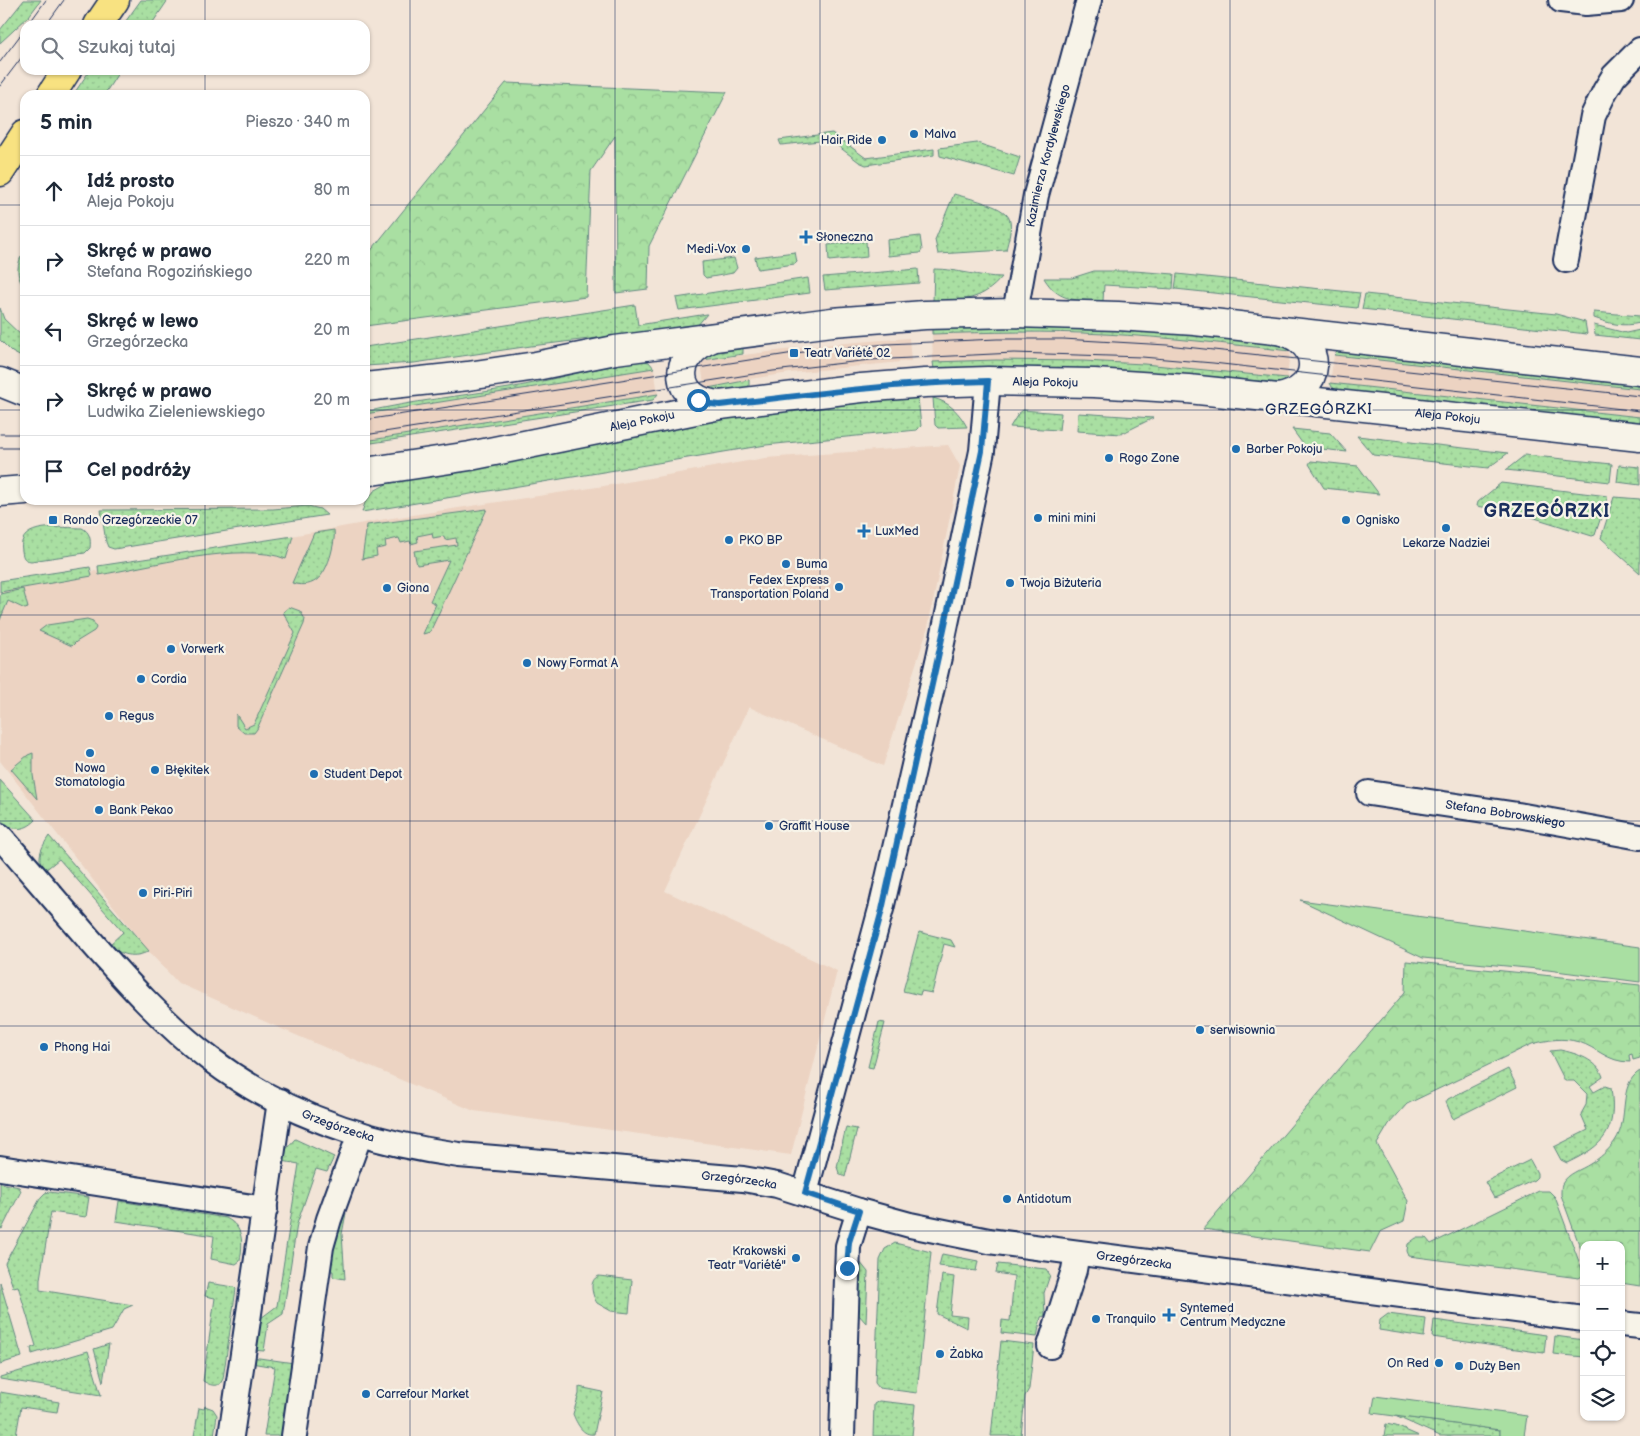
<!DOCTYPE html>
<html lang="pl">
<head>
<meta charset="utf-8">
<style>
	:root { --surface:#fff; --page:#f6f6f7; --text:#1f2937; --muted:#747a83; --line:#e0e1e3 }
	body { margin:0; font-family:"Balsamiq Sans",sans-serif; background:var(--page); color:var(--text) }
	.controls { position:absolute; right:15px; bottom:15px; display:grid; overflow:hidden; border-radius:10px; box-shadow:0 1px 4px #0004 }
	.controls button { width:45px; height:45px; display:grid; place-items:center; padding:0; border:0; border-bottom:1px solid var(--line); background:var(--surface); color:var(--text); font:25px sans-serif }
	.stop { position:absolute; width:15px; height:15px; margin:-11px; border:4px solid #1f6fb2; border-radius:50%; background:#fff }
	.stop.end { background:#1f6fb2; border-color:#fff; box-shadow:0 1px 5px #0008 }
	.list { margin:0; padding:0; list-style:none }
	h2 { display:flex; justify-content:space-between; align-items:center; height:65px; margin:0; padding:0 20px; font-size:21px }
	h2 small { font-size:16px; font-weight:400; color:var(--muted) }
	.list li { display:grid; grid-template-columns:32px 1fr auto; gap:15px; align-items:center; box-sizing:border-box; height:70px; padding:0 20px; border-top:1px solid var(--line) }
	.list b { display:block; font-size:19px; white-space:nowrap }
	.list p { margin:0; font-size:16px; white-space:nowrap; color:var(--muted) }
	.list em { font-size:16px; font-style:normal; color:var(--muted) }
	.icon { flex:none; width:28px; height:28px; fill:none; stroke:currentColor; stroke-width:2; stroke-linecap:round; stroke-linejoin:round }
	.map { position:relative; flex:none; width:1640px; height:1436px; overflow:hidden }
	.search { position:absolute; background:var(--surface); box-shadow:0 1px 4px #0004; left:20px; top:20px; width:350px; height:55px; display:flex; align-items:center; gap:12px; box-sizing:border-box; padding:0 18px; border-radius:15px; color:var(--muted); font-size:19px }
	.panel { position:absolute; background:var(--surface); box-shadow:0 1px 4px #0004; left:20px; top:90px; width:350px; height:415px; border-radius:15px }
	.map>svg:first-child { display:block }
	.built { fill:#ecd3c2 }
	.grass { fill:url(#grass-dots); stroke:#628780 }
	.forest { fill:url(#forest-crowns); stroke:#628780 }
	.garden { fill:#a9dfa2; stroke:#628780 }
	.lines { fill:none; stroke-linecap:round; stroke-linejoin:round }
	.minor-casing { stroke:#1b2f5e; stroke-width:28 }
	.secondary-casing { stroke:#1b2f5e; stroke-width:31 }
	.primary-casing { stroke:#1b2f5e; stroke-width:31 }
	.minor { stroke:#f7f3e8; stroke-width:24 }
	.secondary { stroke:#f7f3e8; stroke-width:28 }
	.primary { stroke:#f8e281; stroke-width:28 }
	.tram { stroke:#1b2f5e; stroke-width:1 }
	.route { stroke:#1f6fb2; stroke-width:6 }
	.grid { fill:none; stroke:#1b2f5e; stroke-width:1; stroke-opacity:0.55 }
	.poi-dot { fill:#1f6fb2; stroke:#f7f3e8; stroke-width:2 }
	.labels { text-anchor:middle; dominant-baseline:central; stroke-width:4.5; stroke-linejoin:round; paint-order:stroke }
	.poi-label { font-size:12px; fill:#1b2f5e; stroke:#f7f3e8; text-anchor:start }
	.street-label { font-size:12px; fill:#1b2f5e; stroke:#f7f3e8 }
	.quarter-label { font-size:15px; letter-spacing:1px; fill:#1b2f5e; stroke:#f7f3e8 }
	.district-label { font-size:18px; font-weight:bold; letter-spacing:1px; fill:#1b2f5e; stroke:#f7f3e8 }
</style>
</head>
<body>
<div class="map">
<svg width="1640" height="1436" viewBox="0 0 1640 1436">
	<defs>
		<pattern id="grass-dots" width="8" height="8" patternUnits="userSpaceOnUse" patternTransform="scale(1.25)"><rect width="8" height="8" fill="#a9dfa2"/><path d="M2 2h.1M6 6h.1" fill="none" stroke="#91c08e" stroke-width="1.8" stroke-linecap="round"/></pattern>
		<pattern id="forest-crowns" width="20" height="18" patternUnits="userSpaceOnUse" patternTransform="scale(1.25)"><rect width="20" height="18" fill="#a9dfa2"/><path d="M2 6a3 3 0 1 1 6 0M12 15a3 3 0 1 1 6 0" fill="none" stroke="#91c08e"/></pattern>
	</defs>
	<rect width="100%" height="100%" fill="#f2e4d7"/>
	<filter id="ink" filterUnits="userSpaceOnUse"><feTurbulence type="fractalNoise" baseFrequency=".02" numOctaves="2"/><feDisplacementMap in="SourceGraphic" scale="10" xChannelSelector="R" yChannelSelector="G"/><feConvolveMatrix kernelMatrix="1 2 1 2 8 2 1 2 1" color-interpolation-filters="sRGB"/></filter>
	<g filter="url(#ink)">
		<path class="built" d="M987,332l119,2 96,7 88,10 -3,27 -143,-14 -61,-3 -150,1 -1,-28z
			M909,338l2,23 -121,12 -41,6v1l-41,8 -4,-4 -3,-20 2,-4 130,-16z
			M1334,355l306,34v28l-310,-34z
			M654,368l4,26 -293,47v-27z
			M948,445l12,21 -32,161 -45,139 -134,-59 -84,184 172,80 -46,184 -317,-44 -190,-81 -106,-47 -28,-30 -150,-192v-173l386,-69 218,-33 161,-28z"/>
		<path class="grass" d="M24,0h17l-12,16 -29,27v-13z
			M141,0h27l-17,25h-28z
			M90,70h30l-16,25h-31z
			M832,133l34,25 68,-9v6l-68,10 -7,-3 -29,-22 -49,5 -2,-5z
			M977,143l43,14 -6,19 -74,-20 -1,-8z
			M954,194c13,4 49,11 55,24 4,10 -1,22 -3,32l-68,4 -3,-14z
			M920,236l2,14 -2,3 -32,3 -1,-16z
			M866,241l1,16 -38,4 -1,-16z
			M795,252l2,10 -2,2 -37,5 -1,-2 -2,-10z
			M21,256l4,5v28c-8,-12 -9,-19 -4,-33z
			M734,258l3,10 -4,5 -27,5 -3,-3 -1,-13z
			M918,269l1,14 -94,7 -2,-13z
			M934,269c23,0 45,8 68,8 -20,24 -40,24 -69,24z
			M1094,271h40l40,3 -1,15 -69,-4 -1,16c-26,-1 -44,2 -59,-23h28z
			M1177,274l183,19 -3,15 -182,-19z
			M808,278l2,15 -131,17 -3,-12z
			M1365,294l191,20 29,8 2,12 -225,-25z
			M635,305l3,20 69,-11 -10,12 -166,20 -117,17 -49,3v-19z
			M0,308l4,11 20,19 1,21 -13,-7 -12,-12z
			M1594,312l46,4v7c-18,4 -29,1 -46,-5z
			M1594,325l32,8 14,-3v10l-45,-5z
			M932,327h94l81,2 97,6 79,9 7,7c-62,-7 -124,-14 -186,-17 -58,-3 -115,-2 -172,0z
			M743,347v7l-40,6 9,-8z
			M1339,350l301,33v6l-306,-34z
			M996,360l87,1 61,3 143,14 -5,5c-66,-6 -133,-12 -199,-14 -50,-2 -99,-1 -149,0l-1,-7z
			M644,361l5,1 5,6 -289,46v-2c47,-11 96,-16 144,-24 45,-8 89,-22 135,-27z
			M749,380v7c-13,2 -29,8 -41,1z
			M1330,383l310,34v7l-303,-34 -5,-3z
			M658,394l-5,6 -288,44v-3z
			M918,398l3,28 -4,4 -151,15 -404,67 3,-9 9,-12 16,-9 100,-16 197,-41 67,-11 80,-10z
			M933,398c16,4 26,14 34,29l-29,1 -3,-3z
			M1023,410l38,3 -2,17 -49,-3 8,-13z
			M1078,413l75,5 -32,16 -44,-3z
			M1292,429l38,4 17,19 -42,-5z
			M1357,436l9,1 142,16 -20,15 -115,-13z
			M1525,455l87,9 -2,18 -104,-12z
			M1311,461l47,5 21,28 -55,-6 -15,-24z
			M1619,465l21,2v18l-23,-3z
			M1501,483l107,13 -13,39 -3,1 -70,-22 -45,-8 1,-4z
			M1614,497l26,2v74l-39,-35z
			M308,506l12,3 7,6 -213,34 -6,-2 -2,-5 -5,-32 172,-1z
			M487,509l-57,123 -7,2 13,-30 -6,-3 19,-41 -32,5 -3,-14 43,-6 -1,-7 -11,2 -1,-4 -11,2 -1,-5 -15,3 1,6 -7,2 -1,-3 -9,2 -2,-5 -14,3 1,6 -10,2 1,7 -15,3 5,-34z
			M82,528c8,4 9,11 8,20l-5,5 -54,8c-7,-1 -8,-3 -9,-10 -6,-30 42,-23 60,-23z
			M334,530c1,8 -1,16 -3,24 -6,20 -15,36 -39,29l22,-50z
			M293,536l-7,23c-43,-18 -140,8 -187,16l-1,-9z
			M90,567l2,9 -92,16v-11z
			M23,589l5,19 -3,1 -17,-8 -8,19v-26z
			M289,607l11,4 5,8 -1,5 -47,105 -3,4h-10l-8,-7v-12l9,14 9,-4 41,-91 -12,-21z
			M87,619l6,2 3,7 -2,3 -18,11 -4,4 -33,-15 8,-6z
			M33,753v22l4,24 -26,-30 17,-14z
			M0,780l36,40c-12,12 -25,11 -36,-1z
			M49,836l100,115c-14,8 -29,4 -40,-6l14,-13 -64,-73 -15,12c-8,-13 -3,-23 5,-35z
			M919,932l32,8 4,7 -11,-3 -12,49 -11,-2 -1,4 -17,-4z
			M879,1022l6,1 -12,45 -5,-1z
			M1560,1050c16,3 38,10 43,27l-13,9 4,6 11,-6 6,2c6,43 -6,57 -44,75l-6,-3 -7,-13 34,-17 -7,-16 5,-9 1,-11 -13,-13h-9l-15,-30z
			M1508,1069l9,18 -64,32 -7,-17 2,-3z
			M846,1127l11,2 -12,48 -6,-4 -2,-6z
			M295,1139l39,18 -7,15 -11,-3 -19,55 -14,90 -15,10 -4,27 -11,-1 4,-29 20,-15 22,-142 -17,-3 4,-12z
			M1530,1160l7,13v4l-3,3 -36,17 -4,1 -9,-16z
			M0,1183l19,4 2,4 -19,38 -2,-1z
			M49,1192l40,5 -3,20 -35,-5 -11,67v11l93,15 -9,4 -12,21 -80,24 -1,-6 5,-2 -18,-60 -5,1 -8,-24 36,-66 4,-4z
			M119,1201l107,17c18,9 17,25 14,43l-4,3 -25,-5 3,-23 -98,-15z
			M345,1212l1,1 -4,21 3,45 -12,-2v-6h-4l-1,-9z
			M895,1243l36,9 -14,141 -38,-5 -4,-5 5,-123 5,-11z
			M942,1254l36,7 -2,10 -37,-5z
			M860,1262l8,10 -2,51 -8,-9z
			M998,1264l48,5 4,6 -6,18 1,23 -4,1 -4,20 -36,-4 1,-13 8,1 4,-45 -18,-3z
			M942,1275l12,2 -4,38 18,2 -1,11 -30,-14z
			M599,1276l33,4 -3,33 -18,-2 -14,-8c-5,-8 -9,-23 2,-27z
			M0,1282l22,75 -22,7z
			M208,1283l26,4 2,2 -13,90 -3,5c-7,3 -12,0 -17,-3l12,-83 -10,-2z
			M1388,1314l38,5 -2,18 -45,-7 1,-10z
			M1434,1320l112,15 -2,18 -112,-16z
			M1555,1336l29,4v17l-31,-3z
			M1001,1341l33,4 -5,44 -4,7 -4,40h-30z
			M109,1344l-6,38 -9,-33z
			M88,1351l13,44 -101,-16v-2z
			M252,1357l42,6 -10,73h-20l11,-69 -24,-4z
			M579,1387l24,5 -9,42c-11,2 -17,-10 -21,-20l6,-20z
			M0,1392l59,10 -2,10 -36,-5 -5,29h-16z
			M879,1401l36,4 -3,31h-39l1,-32z
			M205,1406l8,3 4,6 -3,21h-20l5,-28 5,1z
			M1395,1416l105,14v6h-60z
			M1386,1424l10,2 23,10h-35z"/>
		<path class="forest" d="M506,83l221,9 -78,154 -1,43 -32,4 -1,-157 -24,35 -5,126 -221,29v-68z
			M1406,961l234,24v73l-7,2 -1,-6 -3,1 1,7c-23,0 -32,-14 -51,-20 -17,-5 -31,-2 -47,2l-125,60 -18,20 -12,20 31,57 -4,20 -24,11 -10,20 -167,-23 202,-237z
			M1640,1071v215l-19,-3v-38h-37v13l-23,-63c0,-4 0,-8 1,-11 6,-11 19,-14 28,-20 10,-6 18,-13 25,-23 15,-22 2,-56 25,-70z
			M1539,1191h10l6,6 29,78 -5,3 -170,-22 -2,-5 1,-7 8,-6h10l5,6z"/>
		<path class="garden" d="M1300,900l340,47v35l-92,-12 -125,-12z
			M1375,1396l152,20 -3,20h-24v-6l-128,-17z"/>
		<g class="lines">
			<defs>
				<g id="minor">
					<path d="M1561,0l25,3 35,-3"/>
					<path d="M1566,260l27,-144 12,-25 9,-15 26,-26"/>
					<path id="s1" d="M1015,313l21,-118 53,-195"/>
					<path id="s2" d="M1369,793l149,22 122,22"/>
					<path id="s3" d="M0,836c29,34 58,67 87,101 38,43 77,87 123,122 72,55 160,84 249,96l284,24 34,6 82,26 51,14 79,16 595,78"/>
					<path d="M0,1168l265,41"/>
					<path d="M805,1193l76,-284 58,-252 43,-206 6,-70"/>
					<path d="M1621,1324l19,2"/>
					<path d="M1050,1346l24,-76 3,-17"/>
					<path d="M231,1436l49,-335"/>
					<path d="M294,1436l27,-189 8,-28 31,-85"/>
					<path d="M842,1436l6,-190 11,-35"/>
				</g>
				<g id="secondary">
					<path d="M712,338c-42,17 -40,64 8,67"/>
					<path d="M0,382l25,10"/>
					<path d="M365,387l103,-11 68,-10 79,-16 217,-28 93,-7 90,-2 103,3 77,5 445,50"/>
					<path d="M1278,398c45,-7 47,-55 4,-67"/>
					<path id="s4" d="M365,472l105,-16 250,-51 141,-17 64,-5 63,-2 106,2 94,6 139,14 313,34"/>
					<path d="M0,492l25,-2"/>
				</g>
				<path id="primary" d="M98,25l17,-25
					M51,95l16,-25
					M0,172l25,-38"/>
			</defs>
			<use href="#minor" class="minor-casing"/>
			<use href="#secondary" class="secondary-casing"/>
			<use href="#primary" class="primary-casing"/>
			<use href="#minor" class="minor"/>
			<use href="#secondary" class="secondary"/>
			<use href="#primary" class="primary"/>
			<path class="tram" d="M28,25l18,-25
				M46,25l18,-25
				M0,62l25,-33
				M0,86l25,-33
				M365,420l429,-67 93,-9 110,-5h66l104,6 473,51
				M0,434h25
				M365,435l408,-64 97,-11 144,-7 128,4 71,6 427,48
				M0,448h25"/>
		</g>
	</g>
	<g class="lines" filter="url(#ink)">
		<path class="route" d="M698,400l13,4 9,1c89,-11 178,-22 268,-24l-6,70 -44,206 -56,253 -77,283 54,18 -10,31 -2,26"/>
	</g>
	<path class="grid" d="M205,0v25M410,0v1436M615,0v1436M820,0v1436M1025,0v1436M1230,0v1436M1435,0v1436M205,70v25M0,205h25M365,205h1275M0,410h25M365,410h1275M205,500v936M0,615h1640M0,821h1640M0,1026h1640M0,1231h1640"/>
	<g class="poi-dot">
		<circle cx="914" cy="134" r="5"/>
		<circle cx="882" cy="140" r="5"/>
		<path d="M803.5 229.5h5v5h5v5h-5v5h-5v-5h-5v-5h5z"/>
		<circle cx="746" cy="249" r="5"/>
		<rect x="789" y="348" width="10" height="10" rx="2.5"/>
		<circle cx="1236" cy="449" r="5"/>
		<circle cx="1109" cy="458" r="5"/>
		<circle cx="1038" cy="518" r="5"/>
		<rect x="48" y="515" width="10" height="10" rx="2.5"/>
		<circle cx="1346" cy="520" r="5"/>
		<circle cx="1446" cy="528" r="5"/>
		<path d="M861.5 523.5h5v5h5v5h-5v5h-5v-5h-5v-5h5z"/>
		<circle cx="729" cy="540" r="5"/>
		<circle cx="786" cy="564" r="5"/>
		<circle cx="1010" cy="583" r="5"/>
		<circle cx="839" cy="587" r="5"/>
		<circle cx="387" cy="588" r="5"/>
		<circle cx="171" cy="649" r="5"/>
		<circle cx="527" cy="663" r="5"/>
		<circle cx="141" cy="679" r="5"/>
		<circle cx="109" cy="716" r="5"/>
		<circle cx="90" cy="753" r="5"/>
		<circle cx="155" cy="770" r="5"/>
		<circle cx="314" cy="774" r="5"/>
		<circle cx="99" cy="810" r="5"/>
		<circle cx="769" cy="826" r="5"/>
		<circle cx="143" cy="893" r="5"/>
		<circle cx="1200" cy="1030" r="5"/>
		<circle cx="44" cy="1047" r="5"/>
		<circle cx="1007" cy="1199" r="5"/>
		<circle cx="796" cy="1258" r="5"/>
		<path d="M1166.5 1307.5h5v5h5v5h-5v5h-5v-5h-5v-5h5z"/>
		<circle cx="1096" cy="1319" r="5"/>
		<circle cx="940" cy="1354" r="5"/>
		<circle cx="1439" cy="1363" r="5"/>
		<circle cx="1459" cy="1366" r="5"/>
		<circle cx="366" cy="1394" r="5"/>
	</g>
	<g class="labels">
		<g class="poi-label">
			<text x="924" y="134">Malva</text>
			<text x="872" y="140" text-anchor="end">Hair Ride</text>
			<text x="816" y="237">Słoneczna</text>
			<text x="736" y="249" text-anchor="end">Medi-Vox</text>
			<text x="804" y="353">Teatr Variété 02</text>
			<text x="1246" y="449">Barber Pokoju</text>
			<text x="1119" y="458">Rogo Zone</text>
			<text x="1048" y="518">mini mini</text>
			<text x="63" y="520">Rondo Grzegórzeckie 07</text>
			<text x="1356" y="520">Ognisko</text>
			<text x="875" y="531">LuxMed</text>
			<text x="739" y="540">PKO BP</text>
			<text x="1446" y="543" text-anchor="middle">Lekarze Nadziei</text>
			<text x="796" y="564">Buma</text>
			<text x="829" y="580" text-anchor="end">Fedex Express<tspan x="829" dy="14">Transportation Poland</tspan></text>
			<text x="1020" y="583">Twoja Biżuteria</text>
			<text x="397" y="588">Giona</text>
			<text x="181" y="649">Vorwerk</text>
			<text x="537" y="663">Nowy Format A</text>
			<text x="151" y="679">Cordia</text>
			<text x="119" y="716">Regus</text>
			<text x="90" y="768" text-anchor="middle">Nowa<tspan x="90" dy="14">Stomatologia</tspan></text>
			<text x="165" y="770">Błękitek</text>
			<text x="324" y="774">Student Depot</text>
			<text x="109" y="810">Bank Pekao</text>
			<text x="779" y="826">Graffit House</text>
			<text x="153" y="893">Piri-Piri</text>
			<text x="1210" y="1030">serwisownia</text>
			<text x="54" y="1047">Phong Hai</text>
			<text x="1017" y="1199">Antidotum</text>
			<text x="786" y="1251" text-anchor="end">Krakowski<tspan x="786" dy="14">Teatr "Variété"</tspan></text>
			<text x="1180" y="1308">Syntemed<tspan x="1180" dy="14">Centrum Medyczne</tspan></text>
			<text x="1106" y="1319">Tranquilo</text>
			<text x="950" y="1354">Żabka</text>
			<text x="1429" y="1363" text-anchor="end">On Red</text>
			<text x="1469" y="1366">Duży Ben</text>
			<text x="376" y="1394">Carrefour Market</text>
		</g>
		<g class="street-label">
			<text stroke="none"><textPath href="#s1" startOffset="161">Kazimierza Kordylewskiego</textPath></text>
			<text stroke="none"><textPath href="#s4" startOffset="688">Aleja Pokoju</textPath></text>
			<text stroke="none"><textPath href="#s4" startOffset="1092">Aleja Pokoju</textPath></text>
			<text stroke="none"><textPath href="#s4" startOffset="282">Aleja Pokoju</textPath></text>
			<text stroke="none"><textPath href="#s2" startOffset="138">Stefana Bobrowskiego</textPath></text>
			<text stroke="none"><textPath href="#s3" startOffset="452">Grzegórzecka</textPath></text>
			<text stroke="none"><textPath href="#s3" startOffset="858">Grzegórzecka</textPath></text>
			<text stroke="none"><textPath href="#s3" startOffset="1262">Grzegórzecka</textPath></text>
		</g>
		<g class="quarter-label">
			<text x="1319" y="409">GRZEGÓRZKI</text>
		</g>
		<g class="district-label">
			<text x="1547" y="511">GRZEGÓRZKI</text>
		</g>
	</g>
</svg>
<div class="controls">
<button>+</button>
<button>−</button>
<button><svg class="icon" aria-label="locate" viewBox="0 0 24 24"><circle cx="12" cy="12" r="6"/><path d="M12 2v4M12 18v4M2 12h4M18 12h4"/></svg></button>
<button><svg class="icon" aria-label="layers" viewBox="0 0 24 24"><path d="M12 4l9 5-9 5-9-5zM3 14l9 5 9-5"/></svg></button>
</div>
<div class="stop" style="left:698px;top:400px"></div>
<div class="stop end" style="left:847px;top:1268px"></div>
<div class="search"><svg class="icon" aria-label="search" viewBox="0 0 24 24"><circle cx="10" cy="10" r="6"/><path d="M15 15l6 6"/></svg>Szukaj tutaj</div>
<section class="panel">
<h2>5 min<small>Pieszo · 340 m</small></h2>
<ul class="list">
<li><svg class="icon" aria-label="ahead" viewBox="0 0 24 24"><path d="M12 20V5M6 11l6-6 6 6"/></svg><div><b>Idź prosto</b><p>Aleja Pokoju</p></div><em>80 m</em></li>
<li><svg class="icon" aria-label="right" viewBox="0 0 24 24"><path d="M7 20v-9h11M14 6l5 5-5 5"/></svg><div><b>Skręć w prawo</b><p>Stefana Rogozińskiego</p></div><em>220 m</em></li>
<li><svg class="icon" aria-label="left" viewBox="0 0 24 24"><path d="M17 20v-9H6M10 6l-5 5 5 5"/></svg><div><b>Skręć w lewo</b><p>Grzegórzecka</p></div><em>20 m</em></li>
<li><svg class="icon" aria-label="right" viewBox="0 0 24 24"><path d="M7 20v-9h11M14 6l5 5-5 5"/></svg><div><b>Skręć w prawo</b><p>Ludwika Zieleniewskiego</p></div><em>20 m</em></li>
<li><svg class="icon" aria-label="arrive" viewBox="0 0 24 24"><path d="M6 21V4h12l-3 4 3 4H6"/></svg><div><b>Cel podróży</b></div></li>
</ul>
</section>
</div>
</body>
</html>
